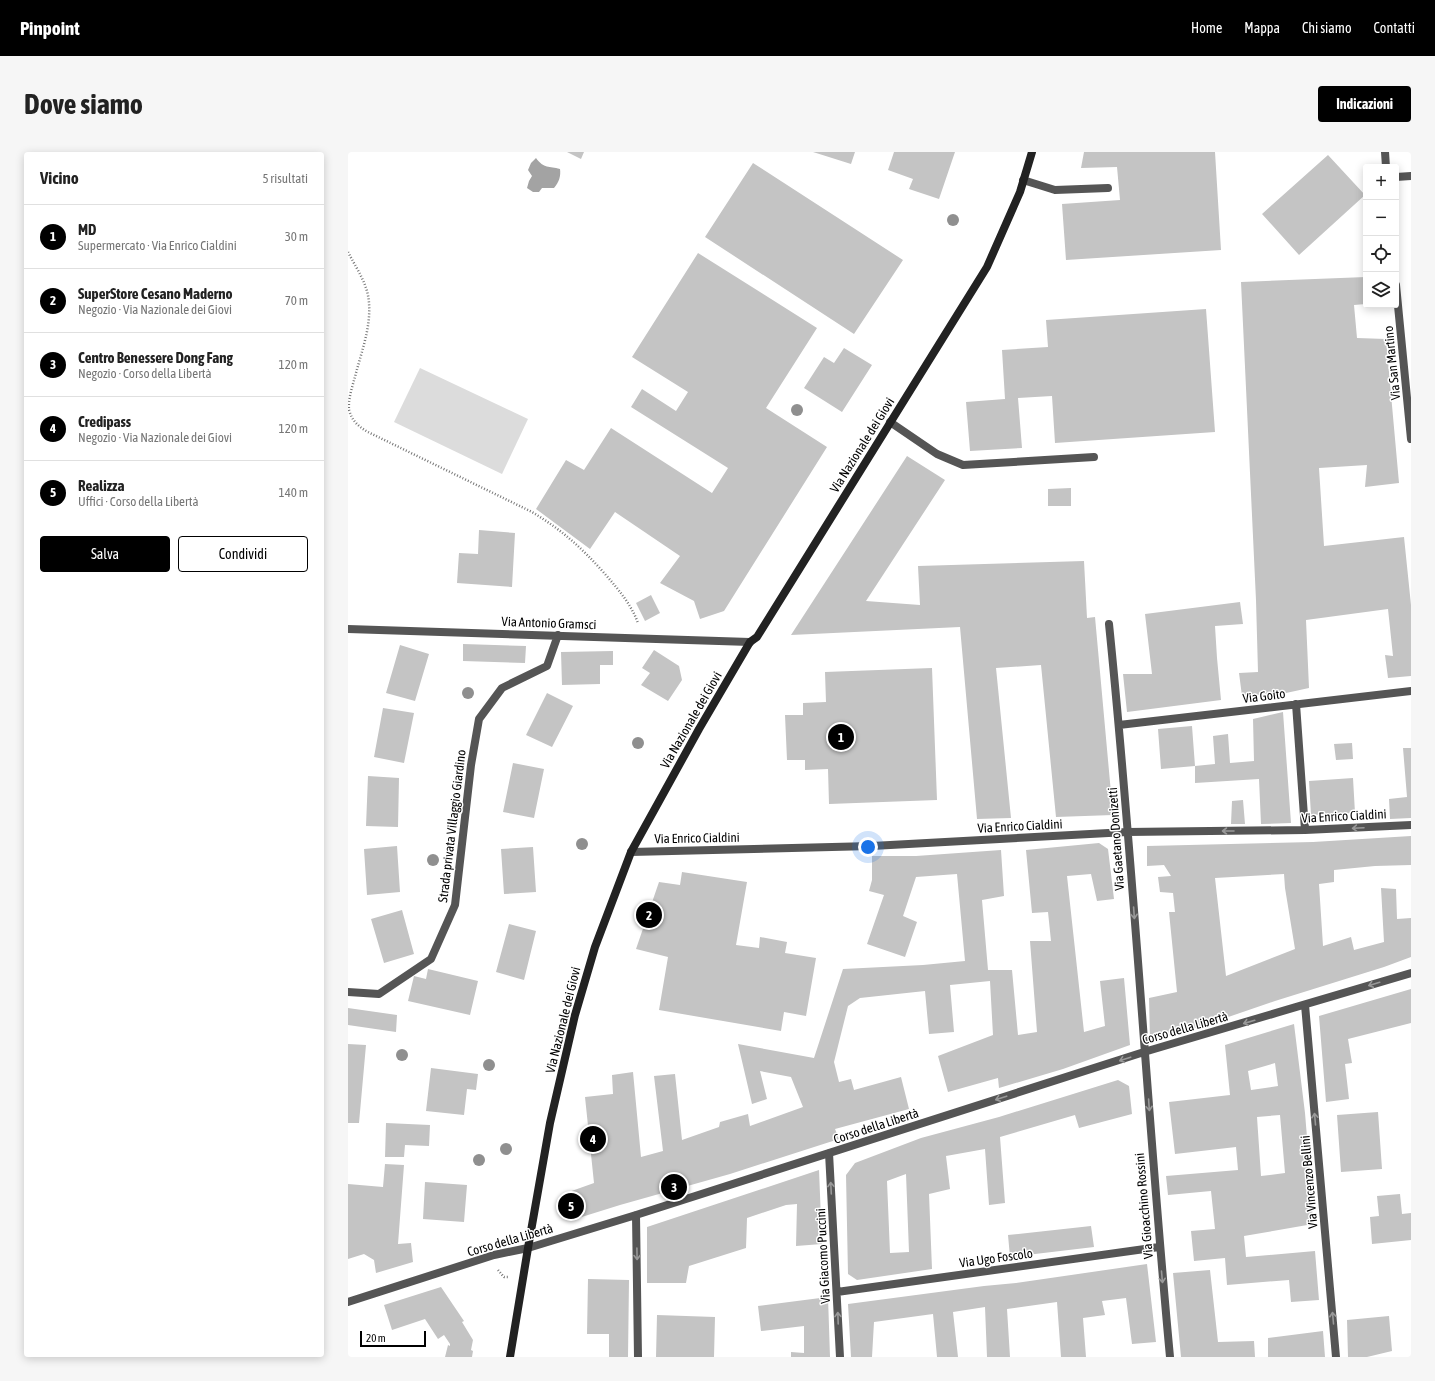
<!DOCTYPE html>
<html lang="it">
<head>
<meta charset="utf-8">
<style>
	:root { --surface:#fff; --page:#f6f6f6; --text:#222; --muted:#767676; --line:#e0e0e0; --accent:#000 }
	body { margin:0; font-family:"Asap Condensed",sans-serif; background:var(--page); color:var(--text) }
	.controls { position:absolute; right:12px; top:12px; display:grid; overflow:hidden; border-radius:4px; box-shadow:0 2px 10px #0003 }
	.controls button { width:36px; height:36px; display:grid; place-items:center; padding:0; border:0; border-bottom:1px solid var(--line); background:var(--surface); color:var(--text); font:20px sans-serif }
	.scale { position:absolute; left:12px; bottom:10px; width:66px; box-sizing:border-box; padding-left:4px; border:2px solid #000; border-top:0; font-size:11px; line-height:14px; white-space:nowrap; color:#000; -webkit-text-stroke:3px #fff; paint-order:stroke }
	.you { position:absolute; left:520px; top:695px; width:14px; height:14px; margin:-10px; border:3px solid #fff; border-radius:50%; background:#1a73e8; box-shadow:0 0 0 6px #1a73e833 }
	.badge { display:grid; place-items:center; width:26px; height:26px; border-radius:50%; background:var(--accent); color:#fff; font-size:13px; font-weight:700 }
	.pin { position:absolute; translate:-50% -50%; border:2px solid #fff; box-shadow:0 1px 4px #0006 }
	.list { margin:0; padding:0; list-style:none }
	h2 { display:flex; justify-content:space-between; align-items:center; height:52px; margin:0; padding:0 16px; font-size:17px }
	h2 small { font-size:13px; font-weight:400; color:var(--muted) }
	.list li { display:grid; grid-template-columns:26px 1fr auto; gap:12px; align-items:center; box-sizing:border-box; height:64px; padding:0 16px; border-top:1px solid var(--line) }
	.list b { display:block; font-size:15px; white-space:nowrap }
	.list p { margin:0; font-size:13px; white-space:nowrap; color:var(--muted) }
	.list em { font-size:13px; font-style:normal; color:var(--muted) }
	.actions { display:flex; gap:8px; padding:12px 16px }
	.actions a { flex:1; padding:9px 0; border:1px solid var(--accent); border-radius:4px; text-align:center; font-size:14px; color:var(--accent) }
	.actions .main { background:var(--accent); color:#fff }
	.icon { flex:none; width:22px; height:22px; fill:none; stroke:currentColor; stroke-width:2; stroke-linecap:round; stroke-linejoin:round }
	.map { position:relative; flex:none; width:1063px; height:1205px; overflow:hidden; border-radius:4px }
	header { display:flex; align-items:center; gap:24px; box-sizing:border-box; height:56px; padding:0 20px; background:var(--accent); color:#fff }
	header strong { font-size:19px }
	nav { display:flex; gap:22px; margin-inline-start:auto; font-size:14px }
	.intro { display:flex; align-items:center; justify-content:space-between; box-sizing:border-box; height:96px; padding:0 24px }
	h1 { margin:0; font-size:28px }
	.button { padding:10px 18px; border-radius:4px; background:var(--accent); color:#fff; font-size:14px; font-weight:700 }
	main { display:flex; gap:24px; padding:0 24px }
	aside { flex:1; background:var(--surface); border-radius:4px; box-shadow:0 2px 10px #0003 }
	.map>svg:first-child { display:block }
	.green { fill:#dcdcdc }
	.water { fill:#a3a3a3 }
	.building { fill:#c4c4c4; fill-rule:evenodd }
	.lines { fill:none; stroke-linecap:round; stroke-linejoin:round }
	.path { stroke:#777; stroke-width:2.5; stroke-dasharray:1 2; stroke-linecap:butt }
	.service { stroke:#555; stroke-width:8 }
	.minor { stroke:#555; stroke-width:8 }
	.secondary { stroke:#222; stroke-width:8 }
	.tree { fill:#8f8f8f }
	.oneway { stroke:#999 }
	.labels { text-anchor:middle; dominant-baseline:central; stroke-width:3; stroke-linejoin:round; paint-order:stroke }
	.street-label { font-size:13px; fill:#000; stroke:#fff }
</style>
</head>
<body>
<header>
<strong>Pinpoint</strong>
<nav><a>Home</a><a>Mappa</a><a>Chi siamo</a><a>Contatti</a></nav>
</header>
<div class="intro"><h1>Dove siamo</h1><a class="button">Indicazioni</a></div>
<main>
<aside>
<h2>Vicino<small>5 risultati</small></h2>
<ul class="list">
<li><span class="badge">1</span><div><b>MD</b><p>Supermercato · Via Enrico Cialdini</p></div><em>30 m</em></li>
<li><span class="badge">2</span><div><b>SuperStore Cesano Maderno</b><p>Negozio · Via Nazionale dei Giovi</p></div><em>70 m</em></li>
<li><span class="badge">3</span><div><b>Centro Benessere Dong Fang</b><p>Negozio · Corso della Libertà</p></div><em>120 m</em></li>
<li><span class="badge">4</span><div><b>Credipass</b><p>Negozio · Via Nazionale dei Giovi</p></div><em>120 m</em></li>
<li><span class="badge">5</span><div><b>Realizza</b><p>Uffici · Corso della Libertà</p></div><em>140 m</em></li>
</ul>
<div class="actions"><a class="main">Salva</a><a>Condividi</a></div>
</aside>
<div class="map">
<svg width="1063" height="1205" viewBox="0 0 1063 1205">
	<rect width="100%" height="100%" fill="#fff"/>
	<path class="green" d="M72,216l108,51 -26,55 -108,-52z"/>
	<path class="water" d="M188,6c8,11 13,8 24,11 1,7 -1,13 -6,19h-12l-3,4h-6l-6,-4 2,-7 3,-5 -4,-6 3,-7z"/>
	<path class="building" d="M219,0h17l-3,7z
		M465,0h42l-4,12z
		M546,0h61l-16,47 -30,-10 4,-10 -25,-9z
		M736,0h131l6,98 -155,10 -4,-56 58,-4 -3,-33 -36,1z
		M980,3l37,40 -66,60 -37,-41z
		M405,11l150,97 -49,74 -149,-97z
		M350,101l119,75 -51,80 61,39 -103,164 -24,8 -6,-18 -34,-18 20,-27 -65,-44 -25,37 -54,-40 30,-49 18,10 27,-42 101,65 16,-25 -97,-61 11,-18 34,22 12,-19 -56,-35z
		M1018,125v27l-12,1 3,33 29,1 13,144 -34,4 2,-22 -48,3 5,78 80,-9 7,68v71l-23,2 -3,-23 8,1 -5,-47 -82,11 3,68 -23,5 -44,3 -3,-23 19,-1 -2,-72 -15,-318z
		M858,157l9,123 -160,11 -3,-47 -34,2 4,50 -52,3 -4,-49 39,-3 -3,-49 46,-3 -2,-27z
		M496,196l28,17 -30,47 -38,-24 20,-31 10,6z
		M559,304l38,24 -79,121 54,4 -2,-39 166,-5 3,57 8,-1 18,198 -57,2 -15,-152 -45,3 15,150 -34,1 -17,-192 -169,8z
		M723,336v18h-23v-17z
		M131,378l36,3 -3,54 -55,-4 2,-30 19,1z
		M303,443l9,18 -15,8 -9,-18z
		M892,450l3,22 -28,2 2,32 4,42 -94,12 -4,-38h29l-7,-60z
		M115,492l63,2 -1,17 -62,-2z
		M52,493l29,9 -14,47 -29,-8z
		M306,498l25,16 3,14 -14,21 -27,-16 9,-12 -8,-5z
		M265,499v14h-13v19l-38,1 -1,-33z
		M584,516l5,132 -108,4 -1,-35 -23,1v-10h-18l-2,-45h18v-12l23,-1 -1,-30z
		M199,541l26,13 -21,41 -26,-12z
		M35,556l31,5 -10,50 -30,-6z
		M935,560l8,111 -30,1 -2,-45 -64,4v-17l20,-2 -2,-28 15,-2 2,29 24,-2 -1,-42z
		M844,574l3,40 -34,3 -3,-40z
		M1004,591l1,16 -17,1 -2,-16z
		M1055,596h8v70l-21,1 -1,-20 18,-2z
		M165,611l31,6 -10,49 -31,-6z
		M20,624l31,2 -1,49 -32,-1z
		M1005,626l2,35 -44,2 -2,-34z
		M895,648l2,24h-14l1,-23z
		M1063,684v29l-36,1 -41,4v12l-15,2 4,62 28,-9 3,13 30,-8 -3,-54 15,1 1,30 14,-1v39l-27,10 -109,34 -73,25 -52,15 -1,-43 28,-6 -8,-80h6l-2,-19 -13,-1 -2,-15 13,-1 -7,-11 -17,1v-20l166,-4zM936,722l1,14 10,61 -69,27 -11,-98z
		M751,691l9,6 6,50 -17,2 -6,-27 -24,2 17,156 21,-6 -5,-45 24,-3 6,67 -67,24 -64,19 -1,-10 -50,14 -10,-36 55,-21 -3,-54 -40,4 4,47 -25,2 -4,-43 -65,7 -12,8 -14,56 5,20 12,-3 3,11 47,-13 8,32 -74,20 4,10 -109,35 -110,31 -48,15 -6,-27 28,-10 -9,-86 28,-3 -1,-19 21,-3 8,85 22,-6 -9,-75 21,-2 7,66 37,-13 1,-5 28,-8 2,12 53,-19 -12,-30 -31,-6 7,28 -15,5 -14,-60 76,14 29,-89 80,-4 42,-4 -8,-87 -41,3 -13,39 14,6 -12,35 -38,-13 17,-49 -15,-4 3,-11v-24h44l85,-6 3,46 -22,4 6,70h24l6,65 19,-3 -7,-91h21l-3,-29 -16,1 -6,-63z
		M49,694l3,46 -33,3 -3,-46z
		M185,695l3,45 -32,2 -3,-45z
		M334,720l65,10 -11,63 23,3 1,-11 27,5 -2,11 31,5 -10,58 -22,-4 -3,19 -122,-21 9,-53 -32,-8 23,-67 21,3z
		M54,758l12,44 -30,9 -13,-44z
		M161,772l27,7 -12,49 -28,-8z
		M80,817l50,12 -8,34 -62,-14 6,-25 12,3z
		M1063,837v34l-63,16 4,24 -7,1 4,35 -23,3 -7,-86z
		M0,856l49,7 -1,17 -48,-7z
		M946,872l11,89 6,73 2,38 -69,12 2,21 69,-6 4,49 -28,2 -2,-22 -62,5 -2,-27 -31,3 -3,-30 24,-2 -4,-38 -43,4 -2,-19 72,-6 -2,-23 -61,7 -6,-52 61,-7 -5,-50zM927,911l3,23 -27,4 -3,-19zM932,963l5,58 -24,3 -4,-59z
		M0,892l18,1 -7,78h-11z
		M83,916l47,6 -2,16 -9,-1 -3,26 -38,-4z
		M770,928l11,6 3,28 -53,14 -4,-13 -75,22 5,66 -16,2 -4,-56 -39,7 4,33 -21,5 3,75 -75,11 -9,-6 -2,-99 9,-12 66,-25 78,-21zM558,1022l3,78 -19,1 -3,-72z
		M1030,960l4,57 -41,3 -4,-57z
		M38,971l44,2 -1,21 -24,-1 -1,12h-19z
		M37,1012l19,1 -6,79 13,-1 2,19 -37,11 -2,-13 -10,-6 -16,5v-75l35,3z
		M471,1018l3,74 -26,2 1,-42 -11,1 -39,13 -1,30 -57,18 -3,17h-39v-56z
		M77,1030l42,3 -3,37 -41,-3z
		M1052,1042l2,20 9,-1v27l-39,4 -2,-27 9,-1 -2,-20z
		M743,1074l3,21 -84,10 -2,-22z
		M799,1112l9,78 -24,2 -6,-46 -24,3 3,14 -22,3 3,39h-25l-4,-55 -50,7 3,48h-23l-2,-50 -32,5 5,45h-21l-4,-43 -59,8 -2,35h-21l-3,-53 136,-18 32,-3z
		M862,1118l8,72 36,-1 1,16h-74l-8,-84z
		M240,1127l41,1 -1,77h-19v-23h-22z
		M93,1135l23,34 -2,1 11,18 -2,10 2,1 -1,6h-27l3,-12 2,1v-2l-6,-9 -6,4 -13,-20 -33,11 -8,-25z
		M480,1145l2,60h-39v-5l13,1v-27l-43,5 -3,-25z
		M309,1163l58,2 -1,40h-58z
		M1041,1164l3,35 -25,6h-19l-1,-37z
		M975,1179l2,26h-57v-19z"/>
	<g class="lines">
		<path class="path" d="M0,100c8,16 20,32 21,51 2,25 -8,50 -14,74 -3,10 -7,23 -6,33 3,11 10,17 19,22l164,80c30,18 50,36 73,62 13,15 26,30 33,49
			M150,1118l6,7h4"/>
		<path class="service" d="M675,28l32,10 53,-2
			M542,270l47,32 26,11 131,-8"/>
		<path class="minor" d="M1037,0l1,15
			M1048,25l15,-1
			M1048,133l15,154
			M761,472c25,244 38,489 61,733
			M0,477l402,13
			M948,552l9,126
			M771,573l292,-34
			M283,700l241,-6 255,-14 178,-2 106,-5
			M0,840l31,2 52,-35 24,-54 16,-140 8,-46 23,-31 45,-22 11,-31
			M957,853l31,352
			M481,1001l11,204
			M288,1063l2,142
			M489,1140l322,-45
			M0,1150l146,-47 34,-7 108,-33 508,-163 267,-79"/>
		<path class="secondary" d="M162,1205l18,-109 22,-125 25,-108 20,-68 36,-95 68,-123 51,-87 7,-5 230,-370 33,-75 12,-40"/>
	</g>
	<g class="tree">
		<circle cx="605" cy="68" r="6"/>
		<circle cx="449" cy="258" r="6"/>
		<circle cx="120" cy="541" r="6"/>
		<circle cx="290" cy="591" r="6"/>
		<circle cx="234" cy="692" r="6"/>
		<circle cx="85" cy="708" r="6"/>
		<circle cx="54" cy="903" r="6"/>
		<circle cx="141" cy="913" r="6"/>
		<circle cx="158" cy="997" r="6"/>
		<circle cx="131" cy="1008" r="6"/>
	</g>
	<defs><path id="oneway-shaft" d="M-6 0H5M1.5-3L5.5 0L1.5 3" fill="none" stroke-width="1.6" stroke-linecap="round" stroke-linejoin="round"/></defs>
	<g class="oneway">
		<use href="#oneway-shaft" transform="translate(1010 676) rotate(177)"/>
		<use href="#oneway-shaft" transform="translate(880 679) rotate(180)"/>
		<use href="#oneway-shaft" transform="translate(786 761) rotate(86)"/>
		<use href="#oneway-shaft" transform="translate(1026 832) rotate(163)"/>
		<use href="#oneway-shaft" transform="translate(901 870) rotate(164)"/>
		<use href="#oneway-shaft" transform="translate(777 907) rotate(162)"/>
		<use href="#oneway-shaft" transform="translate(653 946) rotate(162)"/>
		<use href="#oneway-shaft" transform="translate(801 953) rotate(86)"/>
		<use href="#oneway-shaft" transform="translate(967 967) rotate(-95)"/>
		<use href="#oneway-shaft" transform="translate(483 1036) rotate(-93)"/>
		<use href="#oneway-shaft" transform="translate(289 1102) rotate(89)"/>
		<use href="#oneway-shaft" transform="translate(814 1125) rotate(85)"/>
		<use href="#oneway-shaft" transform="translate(490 1166) rotate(-92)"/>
		<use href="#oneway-shaft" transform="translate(985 1166) rotate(-95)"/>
	</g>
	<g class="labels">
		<g class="street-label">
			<text transform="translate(1044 211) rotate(-96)">Via San Martino</text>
			<text transform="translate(514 293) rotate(-58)">Via Nazionale dei Giovi</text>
			<text transform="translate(201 471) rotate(2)">Via Antonio Gramsci</text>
			<text transform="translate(916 544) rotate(-7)">Via Goito</text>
			<text transform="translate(343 568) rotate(-60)">Via Nazionale dei Giovi</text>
			<text transform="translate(996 664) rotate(-3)">Via Enrico Cialdini</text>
			<text transform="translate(104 674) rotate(-83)">Strada privata Villaggio Giardino</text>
			<text transform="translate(672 674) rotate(-3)">Via Enrico Cialdini</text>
			<text transform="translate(349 686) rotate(-1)">Via Enrico Cialdini</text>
			<text transform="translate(768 687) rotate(-94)">Via Gaetano Donizetti</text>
			<text transform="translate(215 868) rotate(-76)">Via Nazionale dei Giovi</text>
			<text transform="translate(837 876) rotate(-16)">Corso della Libertà</text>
			<text transform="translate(528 974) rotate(-18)">Corso della Libertà</text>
			<text transform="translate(961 1030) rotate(-95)">Via Vincenzo Bellini</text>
			<text transform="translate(796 1054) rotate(-95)">Via Gioacchino Rossini</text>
			<text transform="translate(162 1088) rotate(-16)">Corso della Libertà</text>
			<text transform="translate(475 1104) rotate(-93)">Via Giacomo Puccini</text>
			<text transform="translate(648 1106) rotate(-8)">Via Ugo Foscolo</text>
		</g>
	</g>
</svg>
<div class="controls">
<button>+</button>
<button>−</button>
<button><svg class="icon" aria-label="locate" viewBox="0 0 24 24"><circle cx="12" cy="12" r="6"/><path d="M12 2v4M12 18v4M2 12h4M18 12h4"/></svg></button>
<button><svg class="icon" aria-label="layers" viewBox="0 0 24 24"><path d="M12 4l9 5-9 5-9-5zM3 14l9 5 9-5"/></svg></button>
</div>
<div class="scale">20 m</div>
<div class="you"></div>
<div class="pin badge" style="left:493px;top:585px">1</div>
<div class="pin badge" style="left:301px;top:763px">2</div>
<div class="pin badge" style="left:326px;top:1035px">3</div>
<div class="pin badge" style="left:245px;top:987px">4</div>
<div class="pin badge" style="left:223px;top:1054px">5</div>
</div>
</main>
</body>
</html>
